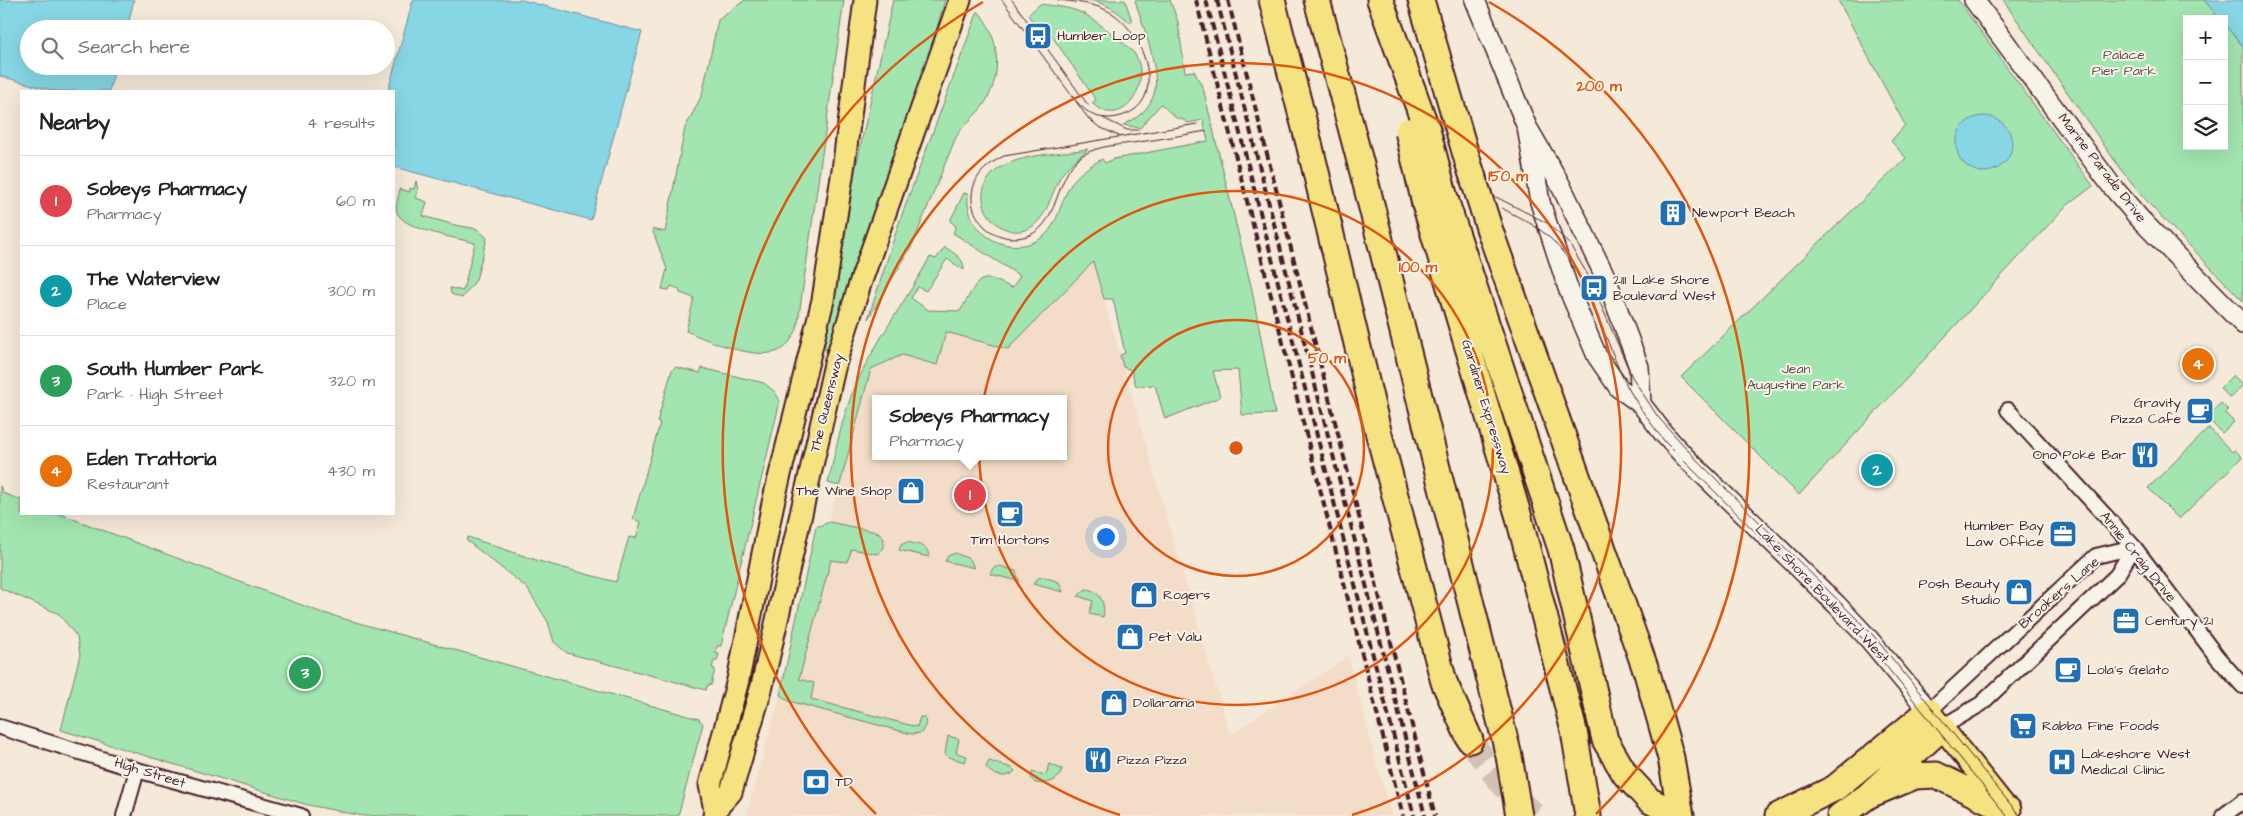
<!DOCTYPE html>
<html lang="en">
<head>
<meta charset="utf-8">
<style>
	:root { --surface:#fff; --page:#f2f2f2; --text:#222; --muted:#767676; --line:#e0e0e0; --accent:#0b8043 }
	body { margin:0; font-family:"Architects Daughter",sans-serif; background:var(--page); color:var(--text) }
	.controls { position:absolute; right:15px; top:15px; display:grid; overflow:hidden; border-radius:0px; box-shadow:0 5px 20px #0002 }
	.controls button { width:45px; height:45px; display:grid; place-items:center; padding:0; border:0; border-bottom:1px solid var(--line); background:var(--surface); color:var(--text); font:25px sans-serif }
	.you { position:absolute; left:1105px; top:536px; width:18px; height:18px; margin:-12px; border:4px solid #fff; border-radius:50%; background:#1a73e8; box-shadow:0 0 0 8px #1a73e833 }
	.badge { display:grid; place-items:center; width:32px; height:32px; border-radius:50%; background:var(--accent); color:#fff; font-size:16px; font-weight:700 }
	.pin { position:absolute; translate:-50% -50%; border:2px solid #fff; box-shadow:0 1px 5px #0006 }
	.popup { position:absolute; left:872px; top:395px; width:195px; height:65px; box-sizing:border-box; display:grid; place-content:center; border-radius:0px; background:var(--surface); filter:drop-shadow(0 1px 4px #0005); font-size:16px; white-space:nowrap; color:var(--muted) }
	.popup b { font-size:19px; color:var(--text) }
	.popup::after { content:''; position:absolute; left:50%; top:100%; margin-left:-10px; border:10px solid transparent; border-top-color:var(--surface) }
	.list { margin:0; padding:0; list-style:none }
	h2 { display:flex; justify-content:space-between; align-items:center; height:65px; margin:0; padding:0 20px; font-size:21px }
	h2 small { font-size:16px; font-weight:400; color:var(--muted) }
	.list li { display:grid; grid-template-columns:32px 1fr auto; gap:15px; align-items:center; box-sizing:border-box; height:90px; padding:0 20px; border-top:1px solid var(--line) }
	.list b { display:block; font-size:19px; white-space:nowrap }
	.list p { margin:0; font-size:16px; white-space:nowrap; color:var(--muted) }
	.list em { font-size:16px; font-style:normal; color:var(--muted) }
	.icon { flex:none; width:28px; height:28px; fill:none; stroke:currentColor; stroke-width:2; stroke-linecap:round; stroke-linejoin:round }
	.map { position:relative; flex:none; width:2243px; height:816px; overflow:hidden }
	.search { position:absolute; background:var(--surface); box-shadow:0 5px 20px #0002; left:20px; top:20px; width:375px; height:55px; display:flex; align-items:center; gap:12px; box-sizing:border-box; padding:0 18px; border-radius:28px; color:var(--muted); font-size:19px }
	.panel { position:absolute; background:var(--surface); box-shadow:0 5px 20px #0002; left:20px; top:90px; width:375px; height:425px; border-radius:0px }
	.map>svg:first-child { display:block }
	.built { fill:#f3ddc8; fill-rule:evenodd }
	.green { fill:#a2e5b0; stroke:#76826e }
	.water { fill:#87d6e5; stroke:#6f8d9b }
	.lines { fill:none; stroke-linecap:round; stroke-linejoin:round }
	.highway-tunnel { stroke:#d3c1b6; stroke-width:25; stroke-dasharray:25 12; stroke-linecap:butt }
	.street-casing { stroke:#4a1f2b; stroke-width:18 }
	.secondary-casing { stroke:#4a1f2b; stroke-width:22 }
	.primary-casing { stroke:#4a1f2b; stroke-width:25 }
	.highway-casing { stroke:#4a1f2b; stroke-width:29 }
	.street { stroke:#f7f3e8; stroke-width:14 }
	.secondary { stroke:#f7f3e8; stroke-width:19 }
	.primary { stroke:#f5e382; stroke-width:21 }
	.highway { stroke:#f5e382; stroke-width:25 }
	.tram { stroke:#4a1f2b; stroke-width:1 }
	.rail { stroke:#4a1f2b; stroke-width:4; stroke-dasharray:8 4; stroke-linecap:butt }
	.highway-bridge-casing { stroke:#4a1f2b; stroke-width:29; stroke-linecap:butt }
	.highway-bridge { stroke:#f5e382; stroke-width:25 }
	.ring { fill:none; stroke:#e0560e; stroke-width:2.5 }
	.labels { text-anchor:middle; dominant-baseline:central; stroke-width:4; stroke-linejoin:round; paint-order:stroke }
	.poi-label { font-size:14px; fill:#4a1f2b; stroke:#f7f3e8; text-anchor:start }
	.park-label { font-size:14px; fill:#60504c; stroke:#f7f3e8 }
	.street-label { font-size:14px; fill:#4a1f2b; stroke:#f7f3e8 }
	.centre { fill:#e0560e; stroke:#f7f3e8; stroke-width:2.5 }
	.ring-label { font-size:15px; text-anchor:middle; font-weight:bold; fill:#e0560e; stroke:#f7f3e8; stroke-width:4; stroke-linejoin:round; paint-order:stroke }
</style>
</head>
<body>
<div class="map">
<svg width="2243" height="816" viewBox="0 0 2243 816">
	<rect width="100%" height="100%" fill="#f5e9d9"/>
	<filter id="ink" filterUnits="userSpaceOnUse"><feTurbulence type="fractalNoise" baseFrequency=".02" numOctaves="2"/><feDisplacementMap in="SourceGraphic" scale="10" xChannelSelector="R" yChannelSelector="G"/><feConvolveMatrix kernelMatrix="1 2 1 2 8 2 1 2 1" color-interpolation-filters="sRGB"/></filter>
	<g filter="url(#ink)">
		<path class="built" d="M1093,262l137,473 118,-79 43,160h-645l125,-447 31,-14 35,9 9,-32 62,17zM876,399h188v57h-188z"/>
		<path class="green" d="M745,0h99l-47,329c-4,7 -7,14 -13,19 -22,16 -75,-7 -98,-17l8,-33 -14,-5 -1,-4 -8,-3 -2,4 -7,-1 5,-20 -15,-40 13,3 20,-104 17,-33 16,-75z
			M893,0h52l-20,69 -98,281 -3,-1 26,-156z
			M1088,0h37l7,21 -3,1c-11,-11 -25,-20 -41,-22z
			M1135,0h35l8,22 7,50 9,-1 9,17 49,202 23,124 -33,1 -4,-45 -25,1 7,26 -55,22 -10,-34 -19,1 -5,-16 -8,-3 -3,-12 5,-2 -12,-54h-9l-11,-37 -85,87 -62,-17 -9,33 -35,-10 -31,14 -31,115 -1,2 -11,-3c7,-29 13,-61 24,-89 20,-49 53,-91 78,-137l6,2 9,-12c8,6 20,11 19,23l-17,-11 -21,32 -8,-4 -7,11 17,12 32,1c19,-30 16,-42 52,-23l8,-12 -67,-43 3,-7 -6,-5 14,-28 4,1c-4,40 42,66 75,43 17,-14 17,-38 29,-54 7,-11 20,-18 30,-24l3,4 9,-4 94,-18 -5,-21 -15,3 -8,-5 -3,1 -16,-15 -21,24 -17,-3c13,-6 23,-13 29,-26 12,-22 -10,-75 -17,-99z
			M1838,0h120l135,186 -28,21 -266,288 -118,-118 225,-219 -15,-17 14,-16z
			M2003,0h201l16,19h-33v127h37v-122l19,22v255l-91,-94 -30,-36z
			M1040,4c14,2 29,3 42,9 9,3 46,33 52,40 20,30 -11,80 -42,50l4,-3 -49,-71 -2,-2 -4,2 -4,-6 -2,2 -7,-10z
			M978,11c21,24 25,62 8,90 -8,14 -22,22 -30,36l-45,111 -43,71 32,-99z
			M1088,149c-8,7 -17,14 -23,21 -13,16 -15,44 -32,56 -34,23 -77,-36 -28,-61 22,-11 58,-12 83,-16z
			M416,181l2,9 -2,8 11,4 -4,14 32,9 22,4 10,9 -11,42 -14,18 -11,-4 -1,-6 13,3 12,-48c-17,-5 -72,-13 -78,-31 -2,-7 2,-16 3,-23l10,3v-4l4,1z
			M675,367l25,6 2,-5 62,15 11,9 5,9 -59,245h-4l-2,7 4,1 -2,7h-3l-2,7 3,1 -4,16 -4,1 -1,4 -139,-37 -13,-11 -6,-20 -21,-34 -61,-48 2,-3 77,26 71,19 13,-45 7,1 5,-16 -8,-3 27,-96 -3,-1 15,-52z
			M2233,375l10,10 -13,13 -10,-10z
			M2221,403l7,7 -3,3 9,9 -12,11 -16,-16z
			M2209,428l23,24 3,-2 7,7 -63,62 -31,-31z
			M0,486l3,7 18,7v14h39l260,98 379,107 4,5 -25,92h-315l-55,-11 -247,-75 19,-75 -3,-18 -18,-23 -59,-26z
			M829,522l48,10 6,5c2,7 0,13 -6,17l-25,-5 -5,13 -16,-2 -32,119 15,4 -3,16 106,28 3,-10h5l1,7 -5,9 -10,1 -122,-33 -9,-6 36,-168z
			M907,542c11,3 21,2 22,15l-30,-7 2,-5z
			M955,553l15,6 4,9 -29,-7 3,-5z
			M1000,566l16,5 3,10 -29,-7 3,-6z
			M1044,577l15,5 4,10 -30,-8 5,-6z
			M1086,589c14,1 20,15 17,28l-14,-3 4,-13 -15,-5z
			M948,736l11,3 -3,14 11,3 -2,6 -17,-5 -3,-3z
			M989,761l23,7 3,3c-8,9 -23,5 -29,-4z
			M1049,764l13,5c-2,12 -15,16 -27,14l-4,-5 1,-6 14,3z"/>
		<path class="water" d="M0,0h134l-7,29h-98v37h87l-7,25h-55l-54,-15z
			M413,0h109l120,32 -51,188 -197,-53v-76h-6z
			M2204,0h39v46l-19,-22v-5h-4z
			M1956 144a28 28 0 1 1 56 0a28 28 0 1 1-56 0Z"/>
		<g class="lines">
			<path class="highway-tunnel" d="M1470,740c20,28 38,55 66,76"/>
			<defs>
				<path id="street" d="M2008,410l126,137 83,110 26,29
					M1929,711l167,-155 38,-9
					M0,727l137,43 164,46
					M1942,727l39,-23 136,-129 17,-28
					M124,816l13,-46
					M2223,816l20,-15"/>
				<path id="secondary" d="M1475,0l52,127 32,55 47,96 33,89 2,37
					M1974,0l137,185 29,34 103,105
					M1527,127l13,75 28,86 29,68 22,32 22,16 23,30 22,24 151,147 31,33 61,73"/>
				<path id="primary" d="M1932,715l76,95
					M715,810l16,-18 31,-106 73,-322 25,-80 100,-284
					M714,816l1,-6 -5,-25 28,-105 35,-177 50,-203 20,-130 22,-170"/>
				<path id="highway" d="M1272,0l24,93
					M1317,0l27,101
					M1380,0l47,130
					M1421,0l47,162
					M1309,143l68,284 67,255 26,58
					M1365,180l144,576 10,60
					M1446,202l115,347 44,191 20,34 24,26 30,16
					M1425,204l93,310 56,217 14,85
					M1490,231l157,442 24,85 10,58
					M1869,795l46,-19 21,-1 72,35
					M1778,816l57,-28 94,-77
					M1840,816l29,-21 73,-68"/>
			</defs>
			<use href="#street" class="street-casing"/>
			<use href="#secondary" class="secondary-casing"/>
			<use href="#primary" class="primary-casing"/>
			<use href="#highway" class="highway-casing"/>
			<use href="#street" class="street"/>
			<use href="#secondary" class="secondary"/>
			<use href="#primary" class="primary"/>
			<use href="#highway" class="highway"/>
			<path class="tram" d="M1002,0l86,118 11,9 20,9
				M1012,0l76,105
				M1058,0c17,2 36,3 52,12 34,19 62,94 7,105 -9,2 -18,1 -26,-3 -8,-5 -14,-12 -20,-18
				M1103,118l24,12h11
				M1197,124l-193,32c-16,8 -30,19 -32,39 -1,12 4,22 12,31 7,7 17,11 27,12 52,2 39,-62 72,-83 16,-10 38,-10 56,-13 22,-3 45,-7 67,-11
				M1496,197l51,26 22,20 20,34 43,100 26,40 39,43 176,175 147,181
				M1502,208c17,10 37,18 51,33 36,36 49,92 70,137 11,23 27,44 42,64l205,204 137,170"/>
			<path class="rail" d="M1196,0l207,816
				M1206,0l208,816
				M1217,0l208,816
				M1228,0l207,816"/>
			<defs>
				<path id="highway-bridge" d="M1296,93l13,50
					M1344,101l21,79
					M1427,130l19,72
					M1408,131l17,73
					M1468,162l22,69"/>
			</defs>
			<use href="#highway-bridge" class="highway-bridge-casing"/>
			<use href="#highway-bridge" class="highway-bridge"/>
		</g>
	</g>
	<g class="ring">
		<circle cx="1236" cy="448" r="128"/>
		<circle cx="1236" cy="448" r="257"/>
		<path d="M1120 815A385 385 0 1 1 1352 815"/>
		<path d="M876 814A513 513 0 0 1 983 2M1489 2A513 513 0 0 1 1596 814"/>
	</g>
	<defs>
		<symbol id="bus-square" viewBox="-11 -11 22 22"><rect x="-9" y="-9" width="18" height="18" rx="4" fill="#1f6fb2" stroke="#f7f3e8"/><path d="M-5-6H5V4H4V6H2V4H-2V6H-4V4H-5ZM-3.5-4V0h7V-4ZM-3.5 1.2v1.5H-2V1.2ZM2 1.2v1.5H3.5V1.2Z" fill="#fff"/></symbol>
		<symbol id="building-square" viewBox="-11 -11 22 22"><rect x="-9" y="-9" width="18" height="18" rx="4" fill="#1f6fb2" stroke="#f7f3e8"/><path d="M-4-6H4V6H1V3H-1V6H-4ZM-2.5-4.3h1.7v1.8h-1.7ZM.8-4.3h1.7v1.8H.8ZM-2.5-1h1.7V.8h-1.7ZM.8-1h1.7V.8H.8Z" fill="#fff"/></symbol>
		<symbol id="cafe-square" viewBox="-11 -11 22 22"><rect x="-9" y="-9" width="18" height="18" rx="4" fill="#1f6fb2" stroke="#f7f3e8"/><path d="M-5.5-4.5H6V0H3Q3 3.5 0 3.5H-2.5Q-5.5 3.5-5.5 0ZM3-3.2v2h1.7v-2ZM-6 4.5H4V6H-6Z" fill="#fff"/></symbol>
		<symbol id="restaurant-square" viewBox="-11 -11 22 22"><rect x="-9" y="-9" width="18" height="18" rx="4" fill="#1f6fb2" stroke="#f7f3e8"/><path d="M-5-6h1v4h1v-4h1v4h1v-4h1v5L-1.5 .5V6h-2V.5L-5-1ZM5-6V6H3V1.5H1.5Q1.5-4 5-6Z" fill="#fff"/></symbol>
		<symbol id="shop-square" viewBox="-11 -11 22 22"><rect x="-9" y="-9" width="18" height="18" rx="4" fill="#1f6fb2" stroke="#f7f3e8"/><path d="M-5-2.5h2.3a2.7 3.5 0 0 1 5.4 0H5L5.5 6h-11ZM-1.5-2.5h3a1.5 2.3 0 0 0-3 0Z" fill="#fff"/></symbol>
		<symbol id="office-square" viewBox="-11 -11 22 22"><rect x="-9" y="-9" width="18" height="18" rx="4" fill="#1f6fb2" stroke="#f7f3e8"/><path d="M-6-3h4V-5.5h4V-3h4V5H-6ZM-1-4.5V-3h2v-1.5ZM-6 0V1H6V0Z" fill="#fff"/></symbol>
		<symbol id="supermarket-square" viewBox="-11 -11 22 22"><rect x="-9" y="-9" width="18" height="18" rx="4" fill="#1f6fb2" stroke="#f7f3e8"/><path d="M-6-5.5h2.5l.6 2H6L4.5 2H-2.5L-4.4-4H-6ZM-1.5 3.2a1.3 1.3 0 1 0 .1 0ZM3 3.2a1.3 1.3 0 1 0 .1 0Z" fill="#fff"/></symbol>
		<symbol id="hospital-square" viewBox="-11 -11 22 22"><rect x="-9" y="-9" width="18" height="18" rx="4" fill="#1f6fb2" stroke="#f7f3e8"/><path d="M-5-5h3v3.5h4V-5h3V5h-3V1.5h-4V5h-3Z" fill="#fff"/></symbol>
		<symbol id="bank-square" viewBox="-11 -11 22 22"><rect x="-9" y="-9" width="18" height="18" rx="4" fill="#1f6fb2" stroke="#f7f3e8"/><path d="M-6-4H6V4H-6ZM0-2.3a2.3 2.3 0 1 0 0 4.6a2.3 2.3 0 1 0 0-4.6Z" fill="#fff"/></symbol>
	</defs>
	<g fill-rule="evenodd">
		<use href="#bus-square" x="1022" y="20" width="32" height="32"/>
		<use href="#building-square" x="1657" y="197" width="32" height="32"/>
		<use href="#bus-square" x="1578" y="272" width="32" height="32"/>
		<use href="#cafe-square" x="2184" y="395" width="32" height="32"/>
		<use href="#restaurant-square" x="2129" y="439" width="32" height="32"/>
		<use href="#shop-square" x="895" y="475" width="32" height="32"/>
		<use href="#cafe-square" x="994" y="498" width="32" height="32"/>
		<use href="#office-square" x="2047" y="518" width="32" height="32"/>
		<use href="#shop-square" x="2003" y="576" width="32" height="32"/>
		<use href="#shop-square" x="1128" y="579" width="32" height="32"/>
		<use href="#office-square" x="2110" y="605" width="32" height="32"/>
		<use href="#shop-square" x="1114" y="621" width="32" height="32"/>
		<use href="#cafe-square" x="2052" y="654" width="32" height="32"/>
		<use href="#shop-square" x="1098" y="687" width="32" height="32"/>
		<use href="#supermarket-square" x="2007" y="710" width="32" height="32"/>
		<use href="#restaurant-square" x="1082" y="744" width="32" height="32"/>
		<use href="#hospital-square" x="2046" y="746" width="32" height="32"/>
		<use href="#bank-square" x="800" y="766" width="32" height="32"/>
	</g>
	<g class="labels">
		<g class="poi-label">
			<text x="1057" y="36">Humber Loop</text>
			<text x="1692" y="213">Newport Beach</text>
			<text x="1613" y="280">2111 Lake Shore<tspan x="1613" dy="16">Boulevard West</tspan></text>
			<text x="2181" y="403" text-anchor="end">Gravity<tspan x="2181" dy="16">Pizza Cafe</tspan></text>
			<text x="2126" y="455" text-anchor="end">Ono Poké Bar</text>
			<text x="892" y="491" text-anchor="end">The Wine Shop</text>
			<text x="2044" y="526" text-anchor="end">Humber Bay<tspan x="2044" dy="16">Law Office</tspan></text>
			<text x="1010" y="540" text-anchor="middle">Tim Hortons</text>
			<text x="2000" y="584" text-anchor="end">Posh Beauty<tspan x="2000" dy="16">Studio</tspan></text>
			<text x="1163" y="595">Rogers</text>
			<text x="2145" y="621">Century 21</text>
			<text x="1149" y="637">Pet Valu</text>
			<text x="2087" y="670">Lola's Gelato</text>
			<text x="1133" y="703">Dollarama</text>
			<text x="2042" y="726">Rabba Fine Foods</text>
			<text x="2081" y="754">Lakeshore West<tspan x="2081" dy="16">Medical Clinic</tspan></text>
			<text x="1117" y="760">Pizza Pizza</text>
			<text x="835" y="782">TD</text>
		</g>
		<g class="park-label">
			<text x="2124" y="55">Palace<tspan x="2124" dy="16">Pier Park</tspan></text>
			<text x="1796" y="369">Jean<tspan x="1796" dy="16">Augustine Park</tspan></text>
		</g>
		<g class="street-label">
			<text transform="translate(2102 168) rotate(52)">Marine Parade Drive</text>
			<text transform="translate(827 403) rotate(-76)">The Queensway</text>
			<text transform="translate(1486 407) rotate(73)">Gardiner Expressway</text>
			<text transform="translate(2138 557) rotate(51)">Annie Craig Drive</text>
			<text transform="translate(2059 593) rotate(-41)">Brookers Lane</text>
			<text transform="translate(1822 594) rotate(46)">Lake Shore Boulevard West</text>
			<text transform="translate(150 773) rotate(17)">High Street</text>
		</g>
	</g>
	<circle cx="1236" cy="448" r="8" class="centre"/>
	<g class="ring-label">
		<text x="1599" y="91">200 m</text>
		<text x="1508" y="181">150 m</text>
		<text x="1418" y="272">100 m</text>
		<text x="1327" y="363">50 m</text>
	</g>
</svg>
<div class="controls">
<button>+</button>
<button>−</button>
<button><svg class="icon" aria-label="layers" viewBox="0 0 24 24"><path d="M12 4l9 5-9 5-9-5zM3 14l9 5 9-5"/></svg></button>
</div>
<div class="you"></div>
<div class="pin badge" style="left:970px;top:495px;background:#e0444e">1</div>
<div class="popup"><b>Sobeys Pharmacy</b>Pharmacy</div>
<div class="pin badge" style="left:1877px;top:470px;background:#0f9aa8">2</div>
<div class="pin badge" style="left:305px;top:673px;background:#2e9e5b">3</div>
<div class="pin badge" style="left:2198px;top:364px;background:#e8710a">4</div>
<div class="search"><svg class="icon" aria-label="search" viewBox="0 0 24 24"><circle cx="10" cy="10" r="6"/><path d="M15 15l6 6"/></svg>Search here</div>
<section class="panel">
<h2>Nearby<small>4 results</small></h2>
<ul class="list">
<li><span class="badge" style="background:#e0444e">1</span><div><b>Sobeys Pharmacy</b><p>Pharmacy</p></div><em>60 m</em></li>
<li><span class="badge" style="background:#0f9aa8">2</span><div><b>The Waterview</b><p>Place</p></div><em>300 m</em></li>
<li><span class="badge" style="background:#2e9e5b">3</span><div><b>South Humber Park</b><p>Park · High Street</p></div><em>320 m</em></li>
<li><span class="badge" style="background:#e8710a">4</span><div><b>Eden Trattoria</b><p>Restaurant</p></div><em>430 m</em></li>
</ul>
</section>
</div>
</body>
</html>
